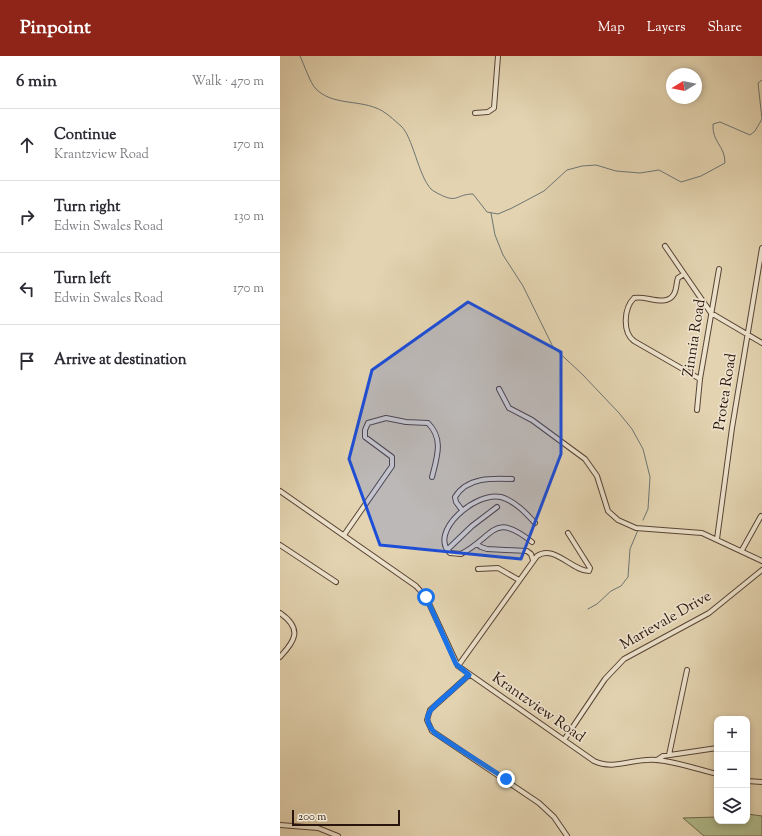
<!DOCTYPE html>
<html lang="en">
<head>
<meta charset="utf-8">
<style>
	:root { --surface:#fff; --page:#f7f7f7; --text:#2b2b33; --muted:#7c7c81; --line:#e1e1e2; --accent:#8f2418 }
	body { margin:0; font-family:"Sorts Mill Goudy",serif; background:var(--page); color:var(--text) }
	.controls { position:absolute; right:12px; bottom:12px; display:grid; overflow:hidden; border-radius:8px; box-shadow:0 2px 6px #0003 }
	.controls button { width:36px; height:36px; display:grid; place-items:center; padding:0; border:0; border-bottom:1px solid var(--line); background:var(--surface); color:var(--text); font:20px sans-serif }
	.compass { position:absolute; left:386px; top:12px; width:36px; height:36px; border-radius:50%; background:var(--surface); box-shadow:0 2px 6px #0003; rotate:260deg }
	.scale { position:absolute; left:12px; bottom:10px; width:108px; box-sizing:border-box; padding-left:4px; border:2px solid #29150d; border-top:0; font-size:11px; line-height:14px; white-space:nowrap; color:#29150d; -webkit-text-stroke:3px #ede2cc; paint-order:stroke }
	.stop { position:absolute; width:12px; height:12px; margin:-9px; border:3px solid #1a73e8; border-radius:50%; background:#fff }
	.stop.end { background:#1a73e8; border-color:#fff; box-shadow:0 1px 4px #0008 }
	.list { margin:0; padding:0; list-style:none }
	h2 { display:flex; justify-content:space-between; align-items:center; height:52px; margin:0; padding:0 16px; font-size:17px }
	h2 small { font-size:13px; font-weight:400; color:var(--muted) }
	.list li { display:grid; grid-template-columns:26px 1fr auto; gap:12px; align-items:center; box-sizing:border-box; height:72px; padding:0 16px; border-top:1px solid var(--line) }
	.list b { display:block; font-size:15px; white-space:nowrap }
	.list p { margin:0; font-size:13px; white-space:nowrap; color:var(--muted) }
	.list em { font-size:13px; font-style:normal; color:var(--muted) }
	.icon { flex:none; width:22px; height:22px; fill:none; stroke:currentColor; stroke-width:2; stroke-linecap:round; stroke-linejoin:round }
	.map { position:relative; flex:none; width:482px; height:780px; overflow:hidden }
	header { display:flex; align-items:center; gap:24px; box-sizing:border-box; height:56px; padding:0 20px; background:var(--accent); color:#fff }
	header strong { font-size:19px }
	nav { display:flex; gap:22px; margin-inline-start:auto; font-size:14px }
	main { display:flex }
	aside { flex:1; background:var(--surface) }
	.map>svg:first-child { display:block }
	.green { fill:#b1bd8d; stroke:#6d694d }
	.lines { fill:none; stroke-linecap:round; stroke-linejoin:round }
	.stream { stroke:#6d7573; stroke-width:1 }
	.street-casing { stroke:#584436; stroke-width:6 }
	.street { stroke:#ede2cc; stroke-width:4 }
	.route { stroke:#1a73e8; stroke-width:5 }
	.marked { fill:#1d4ed8; fill-opacity:0.2; stroke:#1d4ed8; stroke-width:3; stroke-linejoin:round }
	.labels { text-anchor:middle; dominant-baseline:central; stroke-width:3.5; stroke-linejoin:round; paint-order:stroke }
	.street-label { font-size:15px; fill:#29150d; stroke:#ede2cc }
</style>
</head>
<body>
<header>
<strong>Pinpoint</strong>
<nav><a>Map</a><a>Layers</a><a>Share</a></nav>
</header>
<main>
<aside>
<h2>6 min<small>Walk · 470 m</small></h2>
<ul class="list">
<li><svg class="icon" aria-label="ahead" viewBox="0 0 24 24"><path d="M12 20V5M6 11l6-6 6 6"/></svg><div><b>Continue</b><p>Krantzview Road</p></div><em>170 m</em></li>
<li><svg class="icon" aria-label="right" viewBox="0 0 24 24"><path d="M7 20v-9h11M14 6l5 5-5 5"/></svg><div><b>Turn right</b><p>Edwin Swales Road</p></div><em>130 m</em></li>
<li><svg class="icon" aria-label="left" viewBox="0 0 24 24"><path d="M17 20v-9H6M10 6l-5 5 5 5"/></svg><div><b>Turn left</b><p>Edwin Swales Road</p></div><em>170 m</em></li>
<li><svg class="icon" aria-label="arrive" viewBox="0 0 24 24"><path d="M6 21V4h12l-3 4 3 4H6"/></svg><div><b>Arrive at destination</b></div></li>
</ul>
</aside>
<div class="map">
<svg width="482" height="780" viewBox="0 0 482 780">
	<rect width="100%" height="100%" fill="#e3d3b0"/>
	<filter id="stains"><feTurbulence type="fractalNoise" baseFrequency=".005" numOctaves="4"/><feColorMatrix values="0 0 0 0 .2 0 0 0 0 .09 0 0 0 0 .02 0 0 0 .5 -.17"/></filter>
	<radialGradient id="worn" r=".72"><stop offset=".6" stop-color="#630" stop-opacity="0"/><stop offset="1" stop-color="#630" stop-opacity=".3"/></radialGradient>
	<path class="green" d="M467,758l15,2v20h-58l-21,-18 34,-1v4h30z"/>
	<g class="lines">
		<path class="stream" d="M20,0c4,8 10,27 16,33 16,16 41,11 60,19 9,3 18,12 25,18 12,11 17,49 30,63 2,2 6,4 8,5 19,10 17,0 34,0l14,18 11,2 14,-6 32,-17 23,-21 15,-4 14,-1 20,6 24,2 19,-3 22,12 20,-6 24,-13c0,-18 -13,-20 -12,-39l7,-2 30,13 5,-4 7,-12 -4,-36 4,-3
			M211,157l4,22 8,20 20,31 30,61 29,27 37,39 13,16 11,20 7,28 -2,32 -5,11
			M308,553l9,-5 14,-13 10,-5 7,-9 2,-28 8,-19"/>
		<defs>
			<path id="street" d="M195,57l13,-1 6,-4 4,-52
				M385,190l46,67 51,30
				M404,218l-6,4c-2,5 -1,11 -4,16 -8,14 -28,1 -40,4 -10,10 -12,34 0,43l66,38
				M219,333l10,19 23,12 53,39 12,17 11,35 10,9 18,8 66,5 60,28
				M417,354l3,-31 19,-110
				M0,435l136,95 10,11 32,69 136,95c21,10 41,-4 63,-1 20,2 40,9 60,14
				M182,454l-6,-8 -1,-5c12,-20 38,-19 57,-18
				M64,479l48,-69v-9l-27,-20v-7l3,-7 18,-5 20,4 22,1c16,16 9,34 4,54
				M437,483l15,-111 30,-180
				M252,486c-39,-31 -37,-6 -71,12l-11,-1c-22,-21 26,-62 51,-56 14,4 25,16 34,26
				M197,488l4,3 6,2 40,2 4,3 2,6
				M0,489l56,37
				M167,494l25,-24 25,-19
				M462,494l19,-34
				M198,513l20,-1 21,12
				M0,557c23,16 15,28 0,44
				M178,610l79,-110c17,-12 35,15 52,15l1,-3 -22,-35
				M189,619l-39,35 -3,10 5,11 107,72 15,14 13,19
				M284,684l41,-61 19,-20 85,-46 53,-43
				M389,699l18,-85
				M377,704l6,-4 54,-8
				M467,725l15,1
				M0,769l38,3 20,8"/>
		</defs>
		<use href="#street" class="street-casing"/>
		<use href="#street" class="street"/>
	</g>
	<g class="lines">
		<path class="route" d="M146,541l30,67 13,11c-7,6 -14,13 -21,19 -14,12 -31,22 -12,40l70,45"/>
	</g>
	<path class="marked" d="M188,246l93,50v102l-40,105 -141,-14 -31,-86 23,-89z"/>
	<g class="labels">
		<g class="street-label">
			<text transform="translate(415 282) rotate(-81)">Zinnia Road</text>
			<text transform="translate(446 336) rotate(-81)">Protea Road</text>
			<text transform="translate(386 565) rotate(-30)">Marievale Drive</text>
			<text transform="translate(258 652) rotate(35)">Krantzview Road</text>
		</g>
	</g>
	<rect width="100%" height="100%" filter="url(#stains)"/>
	<rect width="100%" height="100%" fill="url(#worn)"/>
</svg>
<div class="controls">
<button>+</button>
<button>−</button>
<button><svg class="icon" aria-label="layers" viewBox="0 0 24 24"><path d="M12 4l9 5-9 5-9-5zM3 14l9 5 9-5"/></svg></button>
</div>
<svg class="compass" viewBox="-18 -18 36 36"><path d="M0-13l5 13h-10z" fill="#e53935"/><path d="M0 13l5-13h-10z" fill="#7c7c81"/></svg>
<div class="scale">200 m</div>
<div class="stop" style="left:146px;top:541px"></div>
<div class="stop end" style="left:226px;top:723px"></div>
</div>
</main>
</body>
</html>
